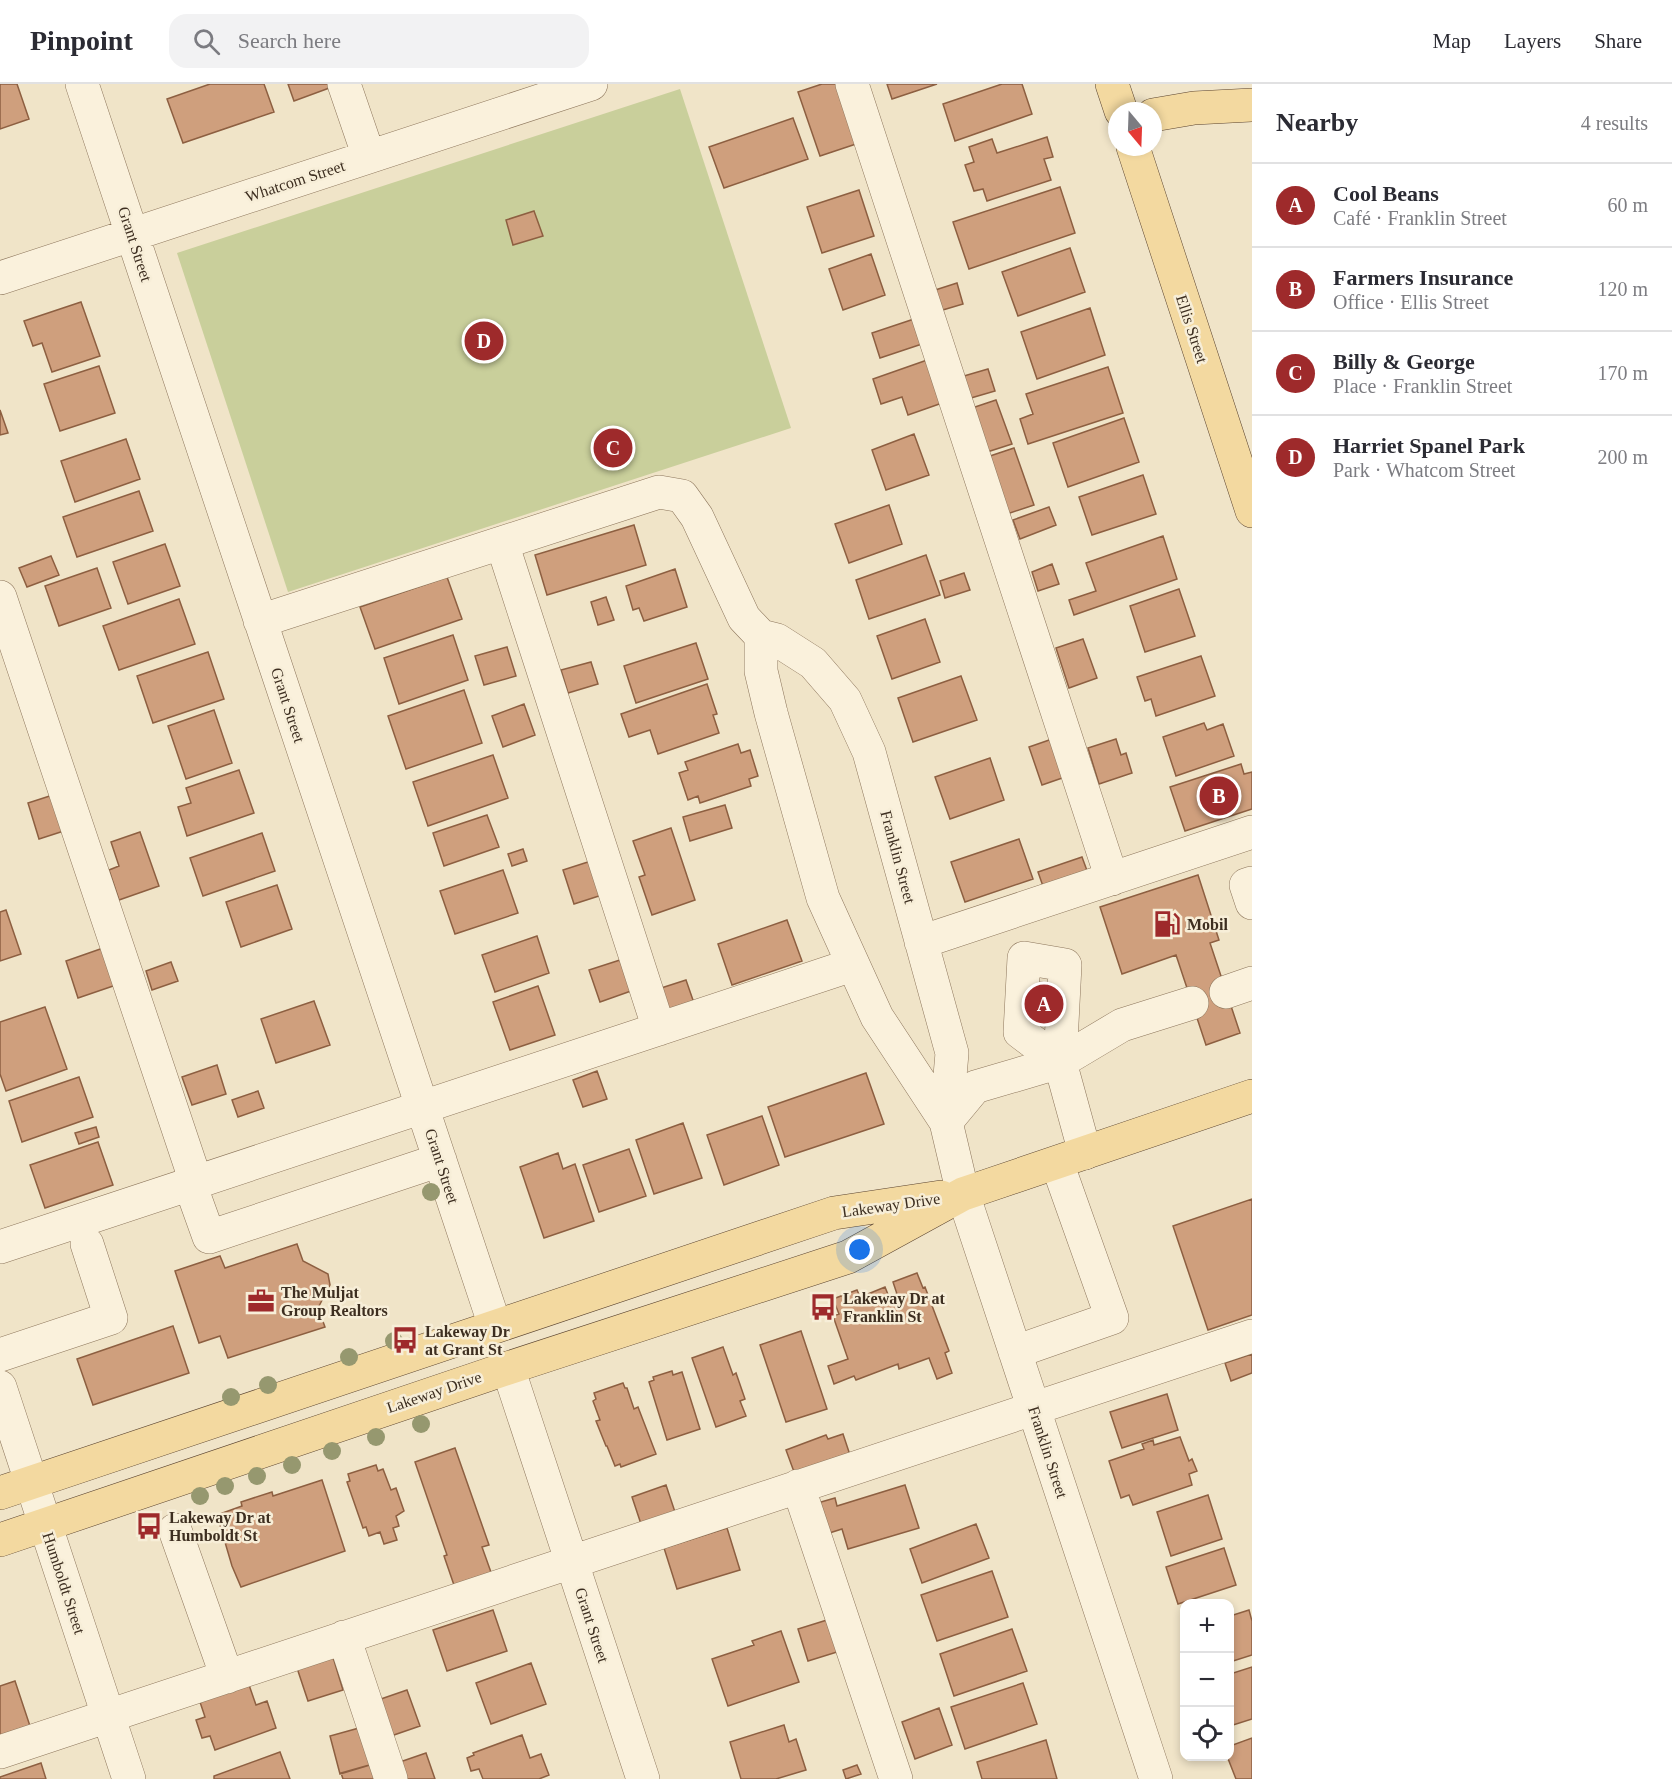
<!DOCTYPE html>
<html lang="en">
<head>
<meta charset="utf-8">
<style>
	:root { --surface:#fff; --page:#f2f2f3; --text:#2b2b33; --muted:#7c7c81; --line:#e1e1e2; --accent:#9e2a2b }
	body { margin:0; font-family:Georgia,serif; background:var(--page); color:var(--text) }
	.controls { position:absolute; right:18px; bottom:18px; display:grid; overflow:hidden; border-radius:12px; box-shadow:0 3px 9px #0003 }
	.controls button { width:54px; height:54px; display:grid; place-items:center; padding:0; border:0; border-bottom:2px solid var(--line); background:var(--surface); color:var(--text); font:30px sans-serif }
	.compass { position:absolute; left:1108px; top:18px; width:54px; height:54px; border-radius:50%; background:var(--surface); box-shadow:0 3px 9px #0003; rotate:161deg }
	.you { position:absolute; left:860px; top:1166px; width:21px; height:21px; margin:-15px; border:4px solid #fff; border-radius:50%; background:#1a73e8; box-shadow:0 0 0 9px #1a73e833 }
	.badge { display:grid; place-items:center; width:39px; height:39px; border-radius:50%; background:var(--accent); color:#fff; font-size:20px; font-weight:700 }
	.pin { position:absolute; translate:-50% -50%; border:3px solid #fff; box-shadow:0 2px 6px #0006 }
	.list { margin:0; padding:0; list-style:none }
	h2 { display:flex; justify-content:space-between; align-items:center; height:78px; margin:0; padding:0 24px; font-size:26px }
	h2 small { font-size:20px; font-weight:400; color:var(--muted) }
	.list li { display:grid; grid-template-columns:39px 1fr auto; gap:18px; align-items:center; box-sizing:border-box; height:84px; padding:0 24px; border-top:2px solid var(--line) }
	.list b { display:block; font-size:22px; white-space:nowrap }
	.list p { margin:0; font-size:20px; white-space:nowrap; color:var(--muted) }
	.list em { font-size:20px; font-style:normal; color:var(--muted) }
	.icon { flex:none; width:33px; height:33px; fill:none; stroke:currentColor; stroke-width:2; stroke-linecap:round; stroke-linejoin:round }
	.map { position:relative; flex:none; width:1252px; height:1695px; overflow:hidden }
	header { display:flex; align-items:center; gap:36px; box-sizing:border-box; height:84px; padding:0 30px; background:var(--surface); border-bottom:2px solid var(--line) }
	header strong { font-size:28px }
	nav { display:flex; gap:33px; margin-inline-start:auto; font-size:21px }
	.search { width:420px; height:54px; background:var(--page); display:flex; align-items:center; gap:15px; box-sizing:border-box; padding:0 21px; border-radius:18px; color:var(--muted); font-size:22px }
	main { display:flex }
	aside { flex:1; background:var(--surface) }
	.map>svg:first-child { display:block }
	.green { fill:#c9cf9b }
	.building { fill:#cf9f7d; stroke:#8d5f41; stroke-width:1.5 }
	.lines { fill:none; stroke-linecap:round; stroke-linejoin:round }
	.minor-casing { stroke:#8d765c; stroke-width:34 }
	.major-casing { stroke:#5b4430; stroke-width:34 }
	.minor { stroke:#faf1dc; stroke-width:33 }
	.major { stroke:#f3d9a0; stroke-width:33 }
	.tree { fill:#96986f }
	.labels { text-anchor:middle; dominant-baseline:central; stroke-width:5; stroke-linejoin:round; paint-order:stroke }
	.street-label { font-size:16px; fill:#3d2e20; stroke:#f7eed8 }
	.poi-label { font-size:16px; font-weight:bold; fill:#3d2e20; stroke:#f7eed8; text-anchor:start }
</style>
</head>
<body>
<header>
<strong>Pinpoint</strong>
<div class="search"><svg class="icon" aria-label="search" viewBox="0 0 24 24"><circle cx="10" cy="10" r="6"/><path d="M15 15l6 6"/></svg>Search here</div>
<nav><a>Map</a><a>Layers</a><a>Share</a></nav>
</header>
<main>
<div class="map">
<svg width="1252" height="1695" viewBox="0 0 1252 1695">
	<rect width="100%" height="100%" fill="#f0e4c8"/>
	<path class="green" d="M680,5l111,339 -503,164 -111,-339z"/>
	<path class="building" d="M0,0h17l12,35 -29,10z
		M210,0h54l10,28 -91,31 -16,-44z
		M288,0h43l1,3 -38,14z
		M822,0h20l20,58 -42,14 -22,-64z
		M887,0h50l-45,15z
		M1002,0h20l10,30 -77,27 -12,-37z
		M793,34l15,41 -84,29 -15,-41z
		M1047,53l6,20 -9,2 7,21 -64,21 -4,-12 -9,2 -9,-26 9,-3 -5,-15 23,-8 5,14z
		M1060,103l15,46 -106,36 -16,-47z
		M859,106l15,46 -52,17 -15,-46z
		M534,127l9,25 -30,9 -7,-25z
		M1070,164l15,44 -67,24 -16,-44z
		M871,170l14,41 -42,15 -14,-41z
		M957,199l6,21 -27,8 -7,-20z
		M81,218l19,54 -48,16 -10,-29 -9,3 -9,-25z
		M1090,224l15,47 -68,24 -16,-47z
		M914,235l8,25 -42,14 -8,-25z
		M930,275l15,43 -37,13 -6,-18 -21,7 -8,-25z
		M99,282l16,47 -55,18 -16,-47z
		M1108,283l15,46 -95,31 -8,-25 13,-5 -7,-20z
		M988,285l7,22 -31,9 -7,-22z
		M996,316l16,44 -28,9 -15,-44z
		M0,326l8,23 -8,2z
		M1124,334l15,44 -71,25 -15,-44z
		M914,350l15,41 -43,15 -14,-40z
		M126,355l14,40 -65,23 -14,-41z
		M1014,364l20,57 -30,10 -20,-57z
		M1143,391l13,39 -64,21 -13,-38z
		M139,407l14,40 -76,26 -14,-40z
		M889,421l13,39 -53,19 -14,-39z
		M1049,423l7,18 -36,14 -7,-19z
		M634,441l12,40 -99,30 -12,-40z
		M1163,452l14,43 -103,36 -5,-15 27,-9 -10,-28z
		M165,460l15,42 -52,18 -15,-42z
		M926,471l14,40 -71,24 -13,-39z
		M51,472l8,19 -32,12 -8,-19z
		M1052,480l7,20 -21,7 -6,-19z
		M97,484l14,40 -52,18 -14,-40z
		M675,485l12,38 -43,14 -5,-13 -6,2 -7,-24z
		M964,489l6,17 -25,8 -5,-17z
		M447,493l15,42 -87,30 -15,-42z
		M1179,505l16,47 -50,16 -15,-46z
		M606,513l8,23 -16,5 -7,-23z
		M179,515l16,45 -76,26 -16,-44z
		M925,535l15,43 -48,17 -15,-43z
		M453,551l15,45 -69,24 -15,-46z
		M1083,555l14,39 -28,10 -13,-40z
		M696,559l12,36 -72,24 -12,-37z
		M507,563l9,29 -32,9 -9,-29z
		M208,568l16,47 -71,24 -16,-47z
		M1201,572l14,40 -59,20 -5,-17 -6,2 -8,-24z
		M591,578l7,22 -30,9 -7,-23z
		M961,592l16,44 -64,22 -15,-44z
		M707,600l10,30 -4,1 6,18 -61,21 -8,-24 -21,7 -8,-23z
		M464,606l18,53 -76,26 -18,-53z
		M524,620l11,31 -32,12 -11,-31z
		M214,626l18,53 -46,16 -18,-53z
		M1204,639l3,7 16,-6 11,32 -58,20 -13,-39z
		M1055,654l13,38 -26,9 -13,-38z
		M1116,655l5,16 5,-2 6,20 -33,11 -11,-36z
		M738,660l3,9 9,-3 8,26 -9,3 2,7 -51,17 -2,-7 -10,4 -9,-27 9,-3 -3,-8z
		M493,671l15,43 -80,28 -15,-44z
		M990,674l14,42 -54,19 -15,-42z
		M1241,680l3,10 8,-2v37l-67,22 -15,-44z
		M239,686l15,43 -67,23 -9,-29 13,-4 -5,-15z
		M59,709l11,36 -31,10 -11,-36z
		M725,721l7,23 -42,13 -7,-24z
		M487,731l12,32 -55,19 -11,-33z
		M671,744l24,72 -43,15 -13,-38 6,-2 -12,-34z
		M140,748l19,54 -40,14 -10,-30 10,-4 -8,-24z
		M262,749l13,38 -72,25 -13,-38z
		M1019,755l14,40 -68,23 -14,-40z
		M523,765l4,12 -15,5 -4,-12z
		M1082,773l7,19 -44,16 -7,-20z
		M591,777l11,34 -28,9 -11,-34z
		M503,786l15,43 -63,21 -15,-43z
		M1198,791l21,65 -9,3 30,90 -34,12 -30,-90 -54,19 -22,-67z
		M277,801l15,44 -51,18 -15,-45z
		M6,826l15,44 -21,7v-49z
		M787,836l15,41 -70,24 -14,-41z
		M537,852l12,37 -54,19 -13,-37z
		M106,863l13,37 -41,14 -12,-37z
		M620,876l11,31 -31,11 -11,-32z
		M171,878l7,19 -26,9 -6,-19z
		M686,896l8,23 -31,10 -8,-23z
		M1034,898l25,2 -5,42 -24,-2z
		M538,902l17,49 -45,15 -17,-48z
		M314,917l16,44 -54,18 -15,-44z
		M45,923l22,62 -61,22 -6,-17v-52z
		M217,981l9,29 -34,11 -10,-28z
		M597,987l10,28 -24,8 -10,-27z
		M866,989l18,51 -99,33 -17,-50z
		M79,993l14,40 -71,25 -13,-41z
		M258,1007l6,17 -26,9 -6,-17z
		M762,1032l17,49 -55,20 -17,-50z
		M683,1039l19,55 -48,16 -18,-54z
		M96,1043l3,10 -20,7 -4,-11z
		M98,1058l15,43 -68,23 -15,-43z
		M629,1065l17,47 -47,16 -16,-47z
		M558,1069l5,16 12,-5 19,57 -50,17 -24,-71z
		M1252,1115v116l-44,15 -35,-104z
		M297,1160l6,17 25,13 2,11 -12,23 7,19 -97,31 -8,-22 -21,7 -24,-72 45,-15 5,12z
		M917,1189l6,15 2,-1 24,64 -4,2 7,20 -15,6 -8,-21 -30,11 -1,-5 -42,16 -2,-4 -20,8 -6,-18 20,-7 -15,-43 6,-2 -6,-15 24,-9 6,14 8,-3 -3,-7 17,-7 4,10 8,-3 -4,-12z
		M173,1242l16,47 -96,32 -16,-46z
		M801,1247l26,78 -41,13 -26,-77z
		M723,1263l10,28 3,-2 9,26 -5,2 6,15 -30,11 -24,-69z
		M1252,1270v19l-21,8 -6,-18z
		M672,1287l1,4 9,-3 18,57 -33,11 -18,-58 5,-2 -1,-3z
		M623,1299l2,5h2l7,21 4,-2 18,47 -35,13 -1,-3 -5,2 -8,-20h-1l-10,-25 4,-1 -7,-19 3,-2 -2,-6z
		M1167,1310l11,36 -56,18 -12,-36z
		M843,1350l8,24 -54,22 -11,-30 40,-15 2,4z
		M1180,1353l9,24 3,-2 5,12 -8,3 3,11 -59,20 -4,-10 -8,3 -12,-37 35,-12 -2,-5 11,-4 1,5z
		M455,1364l34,97 -7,2 10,28 -37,13 -11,-32 3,-1 -32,-93z
		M376,1381l2,6 5,-2 8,21 5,-2 8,23 -8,5 3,10 -6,2 4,12 -13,4 -4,-12 -11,4 -3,-9 -3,1 -16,-46 3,-1 -2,-7z
		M322,1396l23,71 -104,36 -9,-21 -15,-51 25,-9 -1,-4 31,-10 1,4z
		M666,1401l9,27 -34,12 -9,-27z
		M905,1401l14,43 -71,21 -6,-20 -19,6 -9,-31 21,-6 2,8z
		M1208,1411l14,44 -51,17 -14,-44z
		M976,1440l13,34 -67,25 -12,-34z
		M727,1444l13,42 -63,19 -13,-41z
		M1224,1464l12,37 -58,19 -12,-37z
		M992,1487l16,46 -71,24 -16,-46z
		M493,1526l14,41 -60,20 -14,-41z
		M1249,1526l3,11v34l-22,7v-46z
		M827,1536l10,32 -29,9 -10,-32z
		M1012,1545l15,42 -73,25 -14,-42z
		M781,1547l18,51 -71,24 -16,-47 42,-14 -2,-4z
		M333,1573l10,33 -35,11 -11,-33z
		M531,1579l15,41 -55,20 -15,-41z
		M1252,1583v52l-22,7v-52z
		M15,1597l16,48 -31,11v-54z
		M248,1598l8,23 11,-4 9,27 -61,22 -5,-14 -8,2 -6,-18 9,-3 -6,-18z
		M1023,1599l14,41 -72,25 -14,-42z
		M407,1606l13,36 -29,10 -13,-36z
		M939,1624l13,37 -37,14 -13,-37z
		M784,1641l5,17 7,-3 10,31 -30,9h-35l-11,-37z
		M359,1644l11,37 -30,9 -10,-38z
		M522,1651l8,23 11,-4 8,21 -10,4h-56l-4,-10 -8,2 -4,-13 7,-3 -1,-2z
		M1252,1654v41h-16l-9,-23h3v-10z
		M1046,1656l11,39h-75l-5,-17z
		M280,1668l10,27h-76v-3z
		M426,1669l9,26h-33l-5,-16z
		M41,1679l5,16h-46v-2z
		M373,1680l5,15h-35l-2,-6z
		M857,1681l4,9 -15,5 -3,-9z"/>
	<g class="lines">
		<defs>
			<path id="minor" d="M82,0l413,1242
				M344,0l25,73
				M852,0l260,795
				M0,194l591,-194
				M502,459l157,486
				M0,513l196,585
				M260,537l399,-129 23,4 15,21 47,101 17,18 16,4 36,23 32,37 24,52 83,301 -6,69 17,72 193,585
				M761,552v35l10,42 52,185 54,119 69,105
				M1252,799l-6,2 6,18
				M921,858l331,-110
				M1024,874l41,7 -5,97 -40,-30z
				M1226,908l26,-9
				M946,1038l29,-35 85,-25
				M1085,1069l-25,-91 62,-37 70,-22
				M190,1100l19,53 231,-77
				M0,1163l852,-282
				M1015,1268l97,-34 -55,-155
				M0,1271l111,-37 -24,-74
				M508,1284l135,411
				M0,1303l129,392
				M798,1402l98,293
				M175,1446l52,147
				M344,1553l47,142
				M0,1668l1252,-416"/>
			<path id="major" d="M1112,0l9,27
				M1153,31l41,-7 58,-3
				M1133,63l119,364
				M0,1409l834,-280 107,-16
				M0,1456l508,-172 340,-111 115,-63 289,-98"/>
		</defs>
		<use href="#minor" class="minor-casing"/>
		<use href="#major" class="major-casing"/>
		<use href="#minor" class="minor"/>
		<use href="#major" class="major"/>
	</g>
	<g class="tree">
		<circle cx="431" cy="1108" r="9"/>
		<circle cx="394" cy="1257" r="9"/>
		<circle cx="349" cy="1273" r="9"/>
		<circle cx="268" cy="1301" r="9"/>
		<circle cx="231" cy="1313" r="9"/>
		<circle cx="421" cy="1340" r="9"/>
		<circle cx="376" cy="1353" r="9"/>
		<circle cx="332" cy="1367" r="9"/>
		<circle cx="292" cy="1381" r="9"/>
		<circle cx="257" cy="1392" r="9"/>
		<circle cx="225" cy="1402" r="9"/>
		<circle cx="200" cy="1412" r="9"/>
	</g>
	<defs>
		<symbol id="fuel-bare" viewBox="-9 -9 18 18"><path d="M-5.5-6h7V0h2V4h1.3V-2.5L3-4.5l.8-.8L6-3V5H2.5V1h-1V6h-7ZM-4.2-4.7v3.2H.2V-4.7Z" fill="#9e2a2b" stroke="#f7eed8" stroke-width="2.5" paint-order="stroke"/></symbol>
		<symbol id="office-bare" viewBox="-9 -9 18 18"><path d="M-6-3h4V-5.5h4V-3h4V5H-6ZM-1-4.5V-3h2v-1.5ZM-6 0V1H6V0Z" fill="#9e2a2b" stroke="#f7eed8" stroke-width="2.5" paint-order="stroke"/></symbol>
		<symbol id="bus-bare" viewBox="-9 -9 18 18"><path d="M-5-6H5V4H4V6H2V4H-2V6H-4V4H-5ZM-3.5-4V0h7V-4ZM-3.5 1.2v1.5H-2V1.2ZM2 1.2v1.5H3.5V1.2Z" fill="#9e2a2b" stroke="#f7eed8" stroke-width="2.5" paint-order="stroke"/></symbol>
	</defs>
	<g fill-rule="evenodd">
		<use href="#fuel-bare" x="1148" y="821" width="38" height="38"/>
		<use href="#office-bare" x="242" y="1198" width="38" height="38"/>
		<use href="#bus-bare" x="804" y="1204" width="38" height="38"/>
		<use href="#bus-bare" x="386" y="1237" width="38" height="38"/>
		<use href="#bus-bare" x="130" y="1423" width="38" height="38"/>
	</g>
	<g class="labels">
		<g class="street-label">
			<text transform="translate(295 97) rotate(-18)">Whatcom Street</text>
			<text transform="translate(135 160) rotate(72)">Grant Street</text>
			<text transform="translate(1192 245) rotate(72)">Ellis Street</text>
			<text transform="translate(288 621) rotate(72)">Grant Street</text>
			<text transform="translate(898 773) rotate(75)">Franklin Street</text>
			<text transform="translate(442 1082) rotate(72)">Grant Street</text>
			<text transform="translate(891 1121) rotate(-8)">Lakeway Drive</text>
			<text transform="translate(434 1308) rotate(-19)">Lakeway Drive</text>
			<text transform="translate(1048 1368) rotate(72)">Franklin Street</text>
			<text transform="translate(64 1499) rotate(72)">Humboldt Street</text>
			<text transform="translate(592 1541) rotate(72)">Grant Street</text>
		</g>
		<g class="poi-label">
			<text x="1187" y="840">Mobil</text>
			<text x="281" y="1208">The Muljat<tspan x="281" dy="18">Group Realtors</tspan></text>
			<text x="843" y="1214">Lakeway Dr at<tspan x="843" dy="18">Franklin St</tspan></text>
			<text x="425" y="1247">Lakeway Dr<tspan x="425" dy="18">at Grant St</tspan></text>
			<text x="169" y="1433">Lakeway Dr at<tspan x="169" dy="18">Humboldt St</tspan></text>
		</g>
	</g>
</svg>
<div class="controls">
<button>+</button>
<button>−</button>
<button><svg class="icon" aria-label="locate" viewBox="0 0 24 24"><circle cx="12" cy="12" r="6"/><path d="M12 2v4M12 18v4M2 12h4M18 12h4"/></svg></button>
</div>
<svg class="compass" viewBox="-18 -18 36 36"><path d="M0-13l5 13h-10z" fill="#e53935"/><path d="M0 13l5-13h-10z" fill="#7c7c81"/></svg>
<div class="you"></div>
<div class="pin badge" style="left:1044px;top:920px">A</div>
<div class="pin badge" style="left:1219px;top:712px">B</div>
<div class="pin badge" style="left:613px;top:364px">C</div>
<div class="pin badge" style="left:484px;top:257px">D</div>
</div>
<aside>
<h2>Nearby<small>4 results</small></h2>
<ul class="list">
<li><span class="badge">A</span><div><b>Cool Beans</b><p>Café · Franklin Street</p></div><em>60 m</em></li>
<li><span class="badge">B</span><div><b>Farmers Insurance</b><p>Office · Ellis Street</p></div><em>120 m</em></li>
<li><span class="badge">C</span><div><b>Billy &amp; George</b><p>Place · Franklin Street</p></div><em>170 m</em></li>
<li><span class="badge">D</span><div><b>Harriet Spanel Park</b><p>Park · Whatcom Street</p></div><em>200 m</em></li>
</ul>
</aside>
</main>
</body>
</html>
